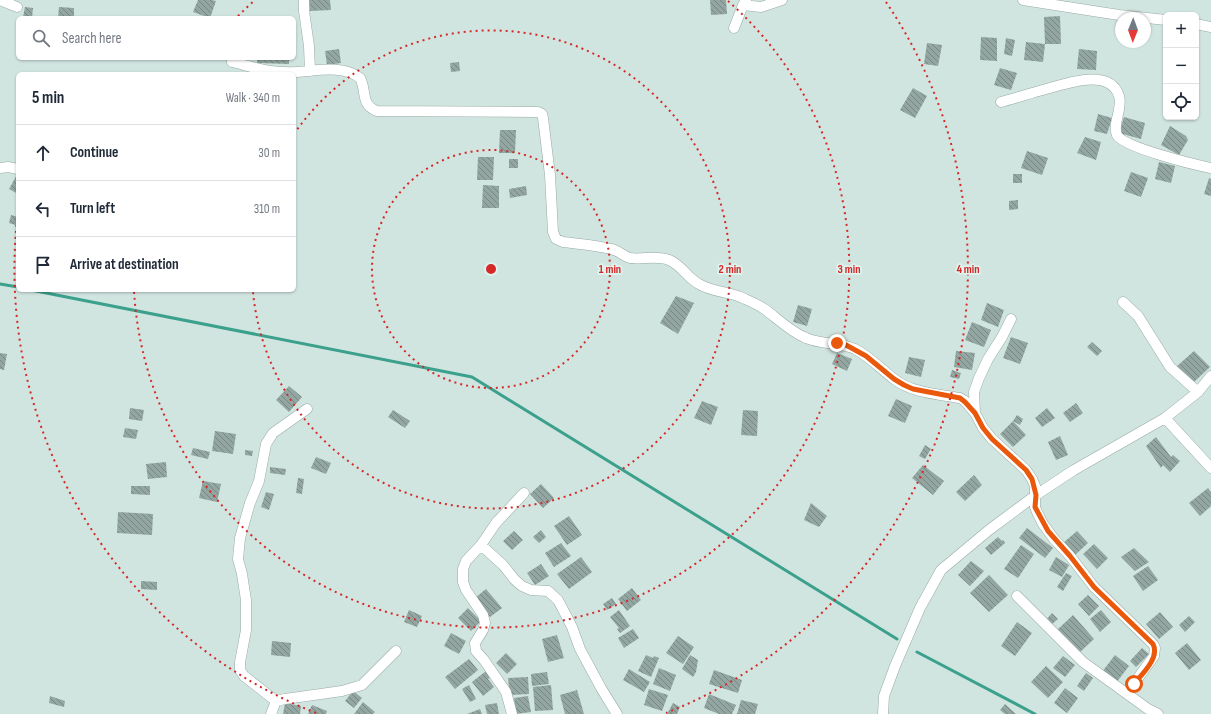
<!DOCTYPE html>
<html lang="en">
<head>
<meta charset="utf-8">
<style>
	:root { --surface:#fff; --page:#f6f6f7; --text:#1f2937; --muted:#747a83; --line:#e0e1e3 }
	body { margin:0; font-family:"Sofia Sans Condensed",sans-serif; background:var(--page); color:var(--text) }
	.controls { position:absolute; right:12px; top:12px; display:grid; overflow:hidden; border-radius:6px; box-shadow:0 1px 3px #0004 }
	.controls button { width:36px; height:36px; display:grid; place-items:center; padding:0; border:0; border-bottom:1px solid var(--line); background:var(--surface); color:var(--text); font:20px sans-serif }
	.compass { position:absolute; left:1115px; top:12px; width:36px; height:36px; border-radius:50%; background:var(--surface); box-shadow:0 1px 3px #0004; rotate:181deg }
	.stop { position:absolute; width:12px; height:12px; margin:-9px; border:3px solid #ea580c; border-radius:50%; background:#fff }
	.stop.end { background:#ea580c; border-color:#fff; box-shadow:0 1px 4px #0008 }
	.list { margin:0; padding:0; list-style:none }
	h2 { display:flex; justify-content:space-between; align-items:center; height:52px; margin:0; padding:0 16px; font-size:17px }
	h2 small { font-size:13px; font-weight:400; color:var(--muted) }
	.list li { display:grid; grid-template-columns:26px 1fr auto; gap:12px; align-items:center; box-sizing:border-box; height:56px; padding:0 16px; border-top:1px solid var(--line) }
	.list b { display:block; font-size:15px; white-space:nowrap }
	.list em { font-size:13px; font-style:normal; color:var(--muted) }
	.icon { flex:none; width:22px; height:22px; fill:none; stroke:currentColor; stroke-width:2; stroke-linecap:round; stroke-linejoin:round }
	.map { position:relative; flex:none; width:1211px; height:714px; overflow:hidden }
	.search { position:absolute; background:var(--surface); box-shadow:0 1px 3px #0004; left:16px; top:16px; width:280px; height:44px; display:flex; align-items:center; gap:10px; box-sizing:border-box; padding:0 14px; border-radius:6px; color:var(--muted); font-size:15px }
	.panel { position:absolute; background:var(--surface); box-shadow:0 1px 3px #0004; left:16px; top:72px; width:280px; height:220px; border-radius:6px }
	.map>svg:first-child { display:block }
	.lines { fill:none; stroke-linecap:round; stroke-linejoin:round }
	.stream { stroke:#3ba08c; stroke-width:3 }
	.building { fill:url(#building-back-hatch) }
	.minor-casing { stroke:#97aaa5; stroke-width:11 }
	.minor { stroke:#fff; stroke-width:10 }
	.route { stroke:#ea580c; stroke-width:5 }
	.ring { fill:none; stroke:#d62828; stroke-width:2; stroke-dasharray:2 4 }
	.centre { fill:#d62828; stroke:#def3ed; stroke-width:2 }
	.ring-label { font-size:12px; text-anchor:middle; font-weight:bold; fill:#d62828; stroke:#def3ed; stroke-width:3.5; stroke-linejoin:round; paint-order:stroke }
</style>
</head>
<body>
<div class="map">
<svg width="1211" height="714" viewBox="0 0 1211 714">
	<defs>
		<pattern id="building-back-hatch" width="6" height="6" patternUnits="userSpaceOnUse"><rect width="6" height="6" fill="#93a6a1"/><path d="M-1 5l2 2M0 0l6 6M5-1l2 2" fill="none" stroke="#778783"/></pattern>
	</defs>
	<rect width="100%" height="100%" fill="#d1e5e0"/>
	<g class="lines">
		<path class="stream" d="M0,284l18,3
			M31,290l441,87 425,262
			M917,652l118,62"/>
	</g>
	<path class="building" d="M198,0h14l4,1 -6,17 -17,-6z
		M309,0h21l1,10 -21,1z
		M710,0h16l1,14 -16,1z
		M25,7l8,1 -1,10 -9,-1z
		M59,7l15,1v10h-16z
		M1060,16l1,28h-16l-2,18 -19,-2 2,-18 19,2 -1,-27z
		M981,37l16,1v23l-17,-1z
		M1006,38l9,2 -3,16 -8,-2z
		M927,43l15,2 -4,21 -14,-2z
		M339,49l2,14 -14,2 -2,-14z
		M1079,49l18,2 -1,19 -19,-1z
		M257,58h32v6l-32,-1z
		M459,62l1,9 -9,1 -1,-9z
		M1000,68l17,5 -6,17 -17,-5z
		M913,88l14,8 -12,22 -15,-8z
		M1098,114l14,4 -5,16 -13,-3z
		M1124,117l21,6 -4,16 -22,-6z
		M1170,126l16,10 2,4 -9,15 -18,-10z
		M500,130h16l-1,23h-16z
		M1085,137l16,5 -5,18 -19,-7z
		M1027,151l21,7 -6,17 -21,-7z
		M478,157h16l-1,23h-16z
		M509,159h9v9h-9z
		M1159,162l16,4 -4,17 -16,-4z
		M1131,172l17,6 -7,19 -17,-6z
		M18,173v21l-9,-5z
		M1013,174h9v9h-9z
		M1209,178l2,1v17l-7,-2z
		M483,185l16,1v22h-17z
		M526,186l1,9 -17,3 -1,-9z
		M1018,200v9l-9,1v-9z
		M11,215l7,2 -2,8 -7,-2z
		M676,296l18,7 -16,31 -18,-11z
		M987,303l17,7 -6,17 -17,-7z
		M798,305l14,4 -5,17 -14,-4z
		M972,322l19,8 -7,17 -19,-7z
		M1011,337l17,6 -8,21 -17,-6z
		M1092,342l10,9 -5,5 -10,-9z
		M956,351l19,2 -3,17 -18,-3z
		M1194,351l16,16 -16,15 -18,-15z
		M0,353l7,1 -3,16 -4,-1z
		M837,353l15,6 -5,12 -15,-7z
		M909,357l16,3 -4,17 -16,-4z
		M952,370l9,3 -2,6 -9,-2z
		M289,386l13,11 -13,15 -13,-12z
		M896,399l16,7 -7,17 -17,-7z
		M702,401l16,6 -7,18 -17,-7z
		M1076,403l7,10 -13,9 -7,-9z
		M130,408l14,2 -2,11 -13,-2z
		M1047,408l8,10 -13,9 -7,-9z
		M393,410l17,11 -5,7 -17,-11z
		M743,410l15,1 -1,25 -16,-1z
		M1017,415l6,4 -3,6 -7,-4z
		M1013,421l13,14 -13,12 -13,-13z
		M125,428l13,2 -2,9 -13,-2z
		M215,431l21,3 -3,20 -21,-3z
		M1060,436l8,19 -12,5 -8,-18z
		M1156,437l15,20 2,-2 7,6 -10,11 -7,-7 -2,3 -15,-22z
		M925,445l6,4 -6,10 -6,-3z
		M193,448l17,4 -2,7 -17,-4z
		M245,450l8,1 -1,5 -7,-1z
		M316,457l15,6 -5,11 -15,-6z
		M166,462l1,15 -19,2 -2,-15z
		M923,465l21,16 -11,14 -21,-17z
		M270,467l16,2 -1,6 -15,-2z
		M974,475l8,10 -17,16 -9,-9z
		M298,478l6,1 -2,15 -6,-1z
		M203,481l18,3 -4,18 -18,-4z
		M541,484l13,14 -11,10 -13,-14z
		M131,486h19v9l-19,-1z
		M1208,488l3,4v14l-11,10 -11,-13z
		M266,492l8,2 -5,16 -8,-3z
		M811,503l16,13 -8,11 -15,-7z
		M118,512l35,2 -1,21 -35,-2z
		M569,516l13,19 -15,10 -13,-19z
		M1027,528l26,20 -8,10 -26,-20z
		M541,530l5,7 -7,6 -6,-6z
		M514,531l9,9 -11,10 -9,-9z
		M1077,531l11,12 -14,13 -11,-13z
		M998,537l4,4 1,-1 2,3 -14,12 -6,-7z
		M561,543l10,13 -17,11 -9,-14z
		M1094,544l14,14 -11,11 -14,-15z
		M1021,545l13,9 -16,24 -14,-9z
		M1134,548l15,14 -14,9 -14,-14z
		M581,557l11,15 -23,17 -12,-15z
		M1056,557l13,8 -7,12 -13,-7z
		M971,561l13,10 -14,15 -12,-11z
		M541,564l8,12 -14,9 -8,-12z
		M1148,566l10,14 -15,11 -10,-15z
		M1066,573l6,3 -9,15 -6,-4z
		M989,575l19,20 -19,17 -19,-19z
		M141,581l16,1v8l-16,-1z
		M632,588l9,12 -14,11 -9,-12z
		M486,589l16,19 -12,9 -15,-19z
		M1088,595l11,11 -10,10 -11,-12z
		M612,598l4,6 -9,6 -4,-6z
		M468,608l13,13 -10,10 -13,-13z
		M409,610l13,6 -5,11 -13,-5z
		M619,610l11,16 -10,7 -3,-4 2,-1 -9,-11z
		M1101,610l10,12 -11,10 -10,-13z
		M1160,612l13,15 -14,12 -13,-15z
		M1052,613l6,6 -7,6 -5,-5z
		M1073,615l21,24 -16,15 -21,-24z
		M1189,616l6,6 -10,10 -6,-7z
		M1017,622l15,11 -17,23 -14,-10z
		M633,629l6,9 -15,10 -6,-10z
		M451,633l15,8 -7,13 -15,-8z
		M557,635l7,23 -16,4 -6,-23z
		M678,636l16,11 -11,17 -17,-11z
		M272,641l19,2 -1,14 -19,-2z
		M1187,643l14,17 -12,10 -14,-17z
		M1142,648l7,6 -13,13 -6,-6z
		M506,653l11,11 -10,10 -11,-11z
		M646,655l7,3 1,-2 5,2 -8,19 -13,-6z
		M690,655l8,5 -2,12 -3,5 -11,-8z
		M1115,655l14,11 -13,17 -14,-11z
		M1063,656l12,9 -10,12 -12,-9z
		M469,659l9,11 -23,19 -10,-12z
		M1046,666l17,16 -15,16 -17,-16z
		M659,668l17,7 -6,16 -17,-7z
		M629,669l21,13 -6,10 -21,-12z
		M714,670l28,10 -4,13 -29,-9z
		M486,671l5,6 -3,2 6,8 -11,9 -11,-14z
		M547,672l2,12 -17,2 -1,-12z
		M1086,673l7,5 -9,13 -7,-5z
		M528,677l1,17 -19,1 -2,-17z
		M469,685l7,14 -6,3 -8,-13z
		M551,685l2,25 -18,1 -2,-24z
		M1065,688l13,10 -11,15 -13,-10z
		M649,689l19,6 -6,16 -18,-6z
		M577,690l7,24h-19l-5,-19z
		M353,691l9,7 -8,10 -9,-7z
		M709,694l27,11 -4,9h-13l-15,-6z
		M50,696l15,5 -1,6 -15,-4z
		M528,696l3,16 -15,2 -2,-16z
		M741,700l17,4 -3,10h-18z
		M363,702l12,10 -2,2h-19z
		M285,703l16,3 -1,8h-17z
		M497,703l2,11h-12l-2,-9z
		M673,703l7,4 -3,7h-10z
		M1005,704l11,10h-11l-5,-4z
		M312,705l15,6 -1,3h-18z
		M480,709l2,5h-15z"/>
	<g class="lines">
		<defs>
			<path id="minor" d="M0,0l17,7
				M304,0v11l5,35 1,25
				M1023,0l96,15 47,5
				M743,5l18,2 21,-7
				M1196,24l15,3
				M734,28l9,-23 3,-5
				M232,62c17,4 34,10 52,10 22,2 56,-10 76,6 7,12 0,27 17,33l161,1 4,2 1,4 7,57 3,57 3,7 7,3c16,2 33,3 48,7 7,1 12,7 19,9 13,2 26,-3 39,2 13,5 18,18 30,24 15,9 31,7 46,15 7,3 15,7 21,11 13,10 25,22 40,28 16,7 34,4 49,11 15,8 26,20 39,30 18,14 43,15 66,19l5,3 10,12 8,15 9,11 34,31 6,9 3,7v21l2,5 6,12 11,15 16,17 24,31 59,57 2,4 -1,8 -27,37
				M1001,102c15,-4 30,-9 45,-13 19,-5 64,-22 73,7 4,13 -7,27 -2,39 5,12 79,30 94,33
				M0,168l8,-1 10,2
				M1123,302l15,14 32,51 28,25
				M975,413l-1,-21 5,-14 9,-19 14,-22 9,-18
				M1165,418l46,50
				M481,545l22,20 12,15 7,6 9,4 17,1 10,9 14,27 8,22 21,39 16,26
				M1017,596l66,66 65,47 10,5
				M276,701l9,-2 57,-8 20,-6 34,-34
				M271,714l5,-13 -32,-25 -4,-6v-8l6,-32v-30l-4,-26 -4,-15 2,-21 10,-35 9,-22 7,-37 7,-11 34,-24
				M512,714l-6,-22 -22,-32 -8,-9 -1,-8 8,-13 2,-7 -2,-8 -17,-25 -3,-8v-13l3,-8 15,-16 15,-22 28,-30
				M883,714l1,-18 11,-30 25,-58 21,-38 48,-40 47,-35 38,-25 91,-52 33,-26 13,-16"/>
		</defs>
		<use href="#minor" class="minor-casing"/>
		<use href="#minor" class="minor"/>
	</g>
	<g class="lines">
		<path class="route" d="M837,343l9,2 20,11 28,23 10,6 9,4 47,9 5,4 10,11 8,15 9,11 34,31 6,9 4,16 -1,12 13,24 22,25 24,31 59,57c7,14 -11,30 -19,40"/>
	</g>
	<g class="ring">
		<circle cx="491" cy="269" r="119"/>
		<path d="M294 134A239 239 0 1 1 253 292"/>
		<path d="M238 16A358 358 0 0 1 254 1M728 1A358 358 0 1 1 134 291"/>
		<path d="M316 713A477 477 0 0 1 18 211M886 2A477 477 0 0 1 666 713"/>
	</g>
	<circle cx="491" cy="269" r="6" class="centre"/>
	<g class="ring-label">
		<text x="610" y="273">1 min</text>
		<text x="730" y="273">2 min</text>
		<text x="849" y="273">3 min</text>
		<text x="968" y="273">4 min</text>
	</g>
</svg>
<div class="controls">
<button>+</button>
<button>−</button>
<button><svg class="icon" aria-label="locate" viewBox="0 0 24 24"><circle cx="12" cy="12" r="6"/><path d="M12 2v4M12 18v4M2 12h4M18 12h4"/></svg></button>
</div>
<svg class="compass" viewBox="-18 -18 36 36"><path d="M0-13l5 13h-10z" fill="#e53935"/><path d="M0 13l5-13h-10z" fill="#747a83"/></svg>
<div class="stop" style="left:1134px;top:684px"></div>
<div class="stop end" style="left:837px;top:343px"></div>
<div class="search"><svg class="icon" aria-label="search" viewBox="0 0 24 24"><circle cx="10" cy="10" r="6"/><path d="M15 15l6 6"/></svg>Search here</div>
<section class="panel">
<h2>5 min<small>Walk · 340 m</small></h2>
<ul class="list">
<li><svg class="icon" aria-label="ahead" viewBox="0 0 24 24"><path d="M12 20V5M6 11l6-6 6 6"/></svg><div><b>Continue</b></div><em>30 m</em></li>
<li><svg class="icon" aria-label="left" viewBox="0 0 24 24"><path d="M17 20v-9H6M10 6l-5 5 5 5"/></svg><div><b>Turn left</b></div><em>310 m</em></li>
<li><svg class="icon" aria-label="arrive" viewBox="0 0 24 24"><path d="M6 21V4h12l-3 4 3 4H6"/></svg><div><b>Arrive at destination</b></div></li>
</ul>
</section>
</div>
</body>
</html>
